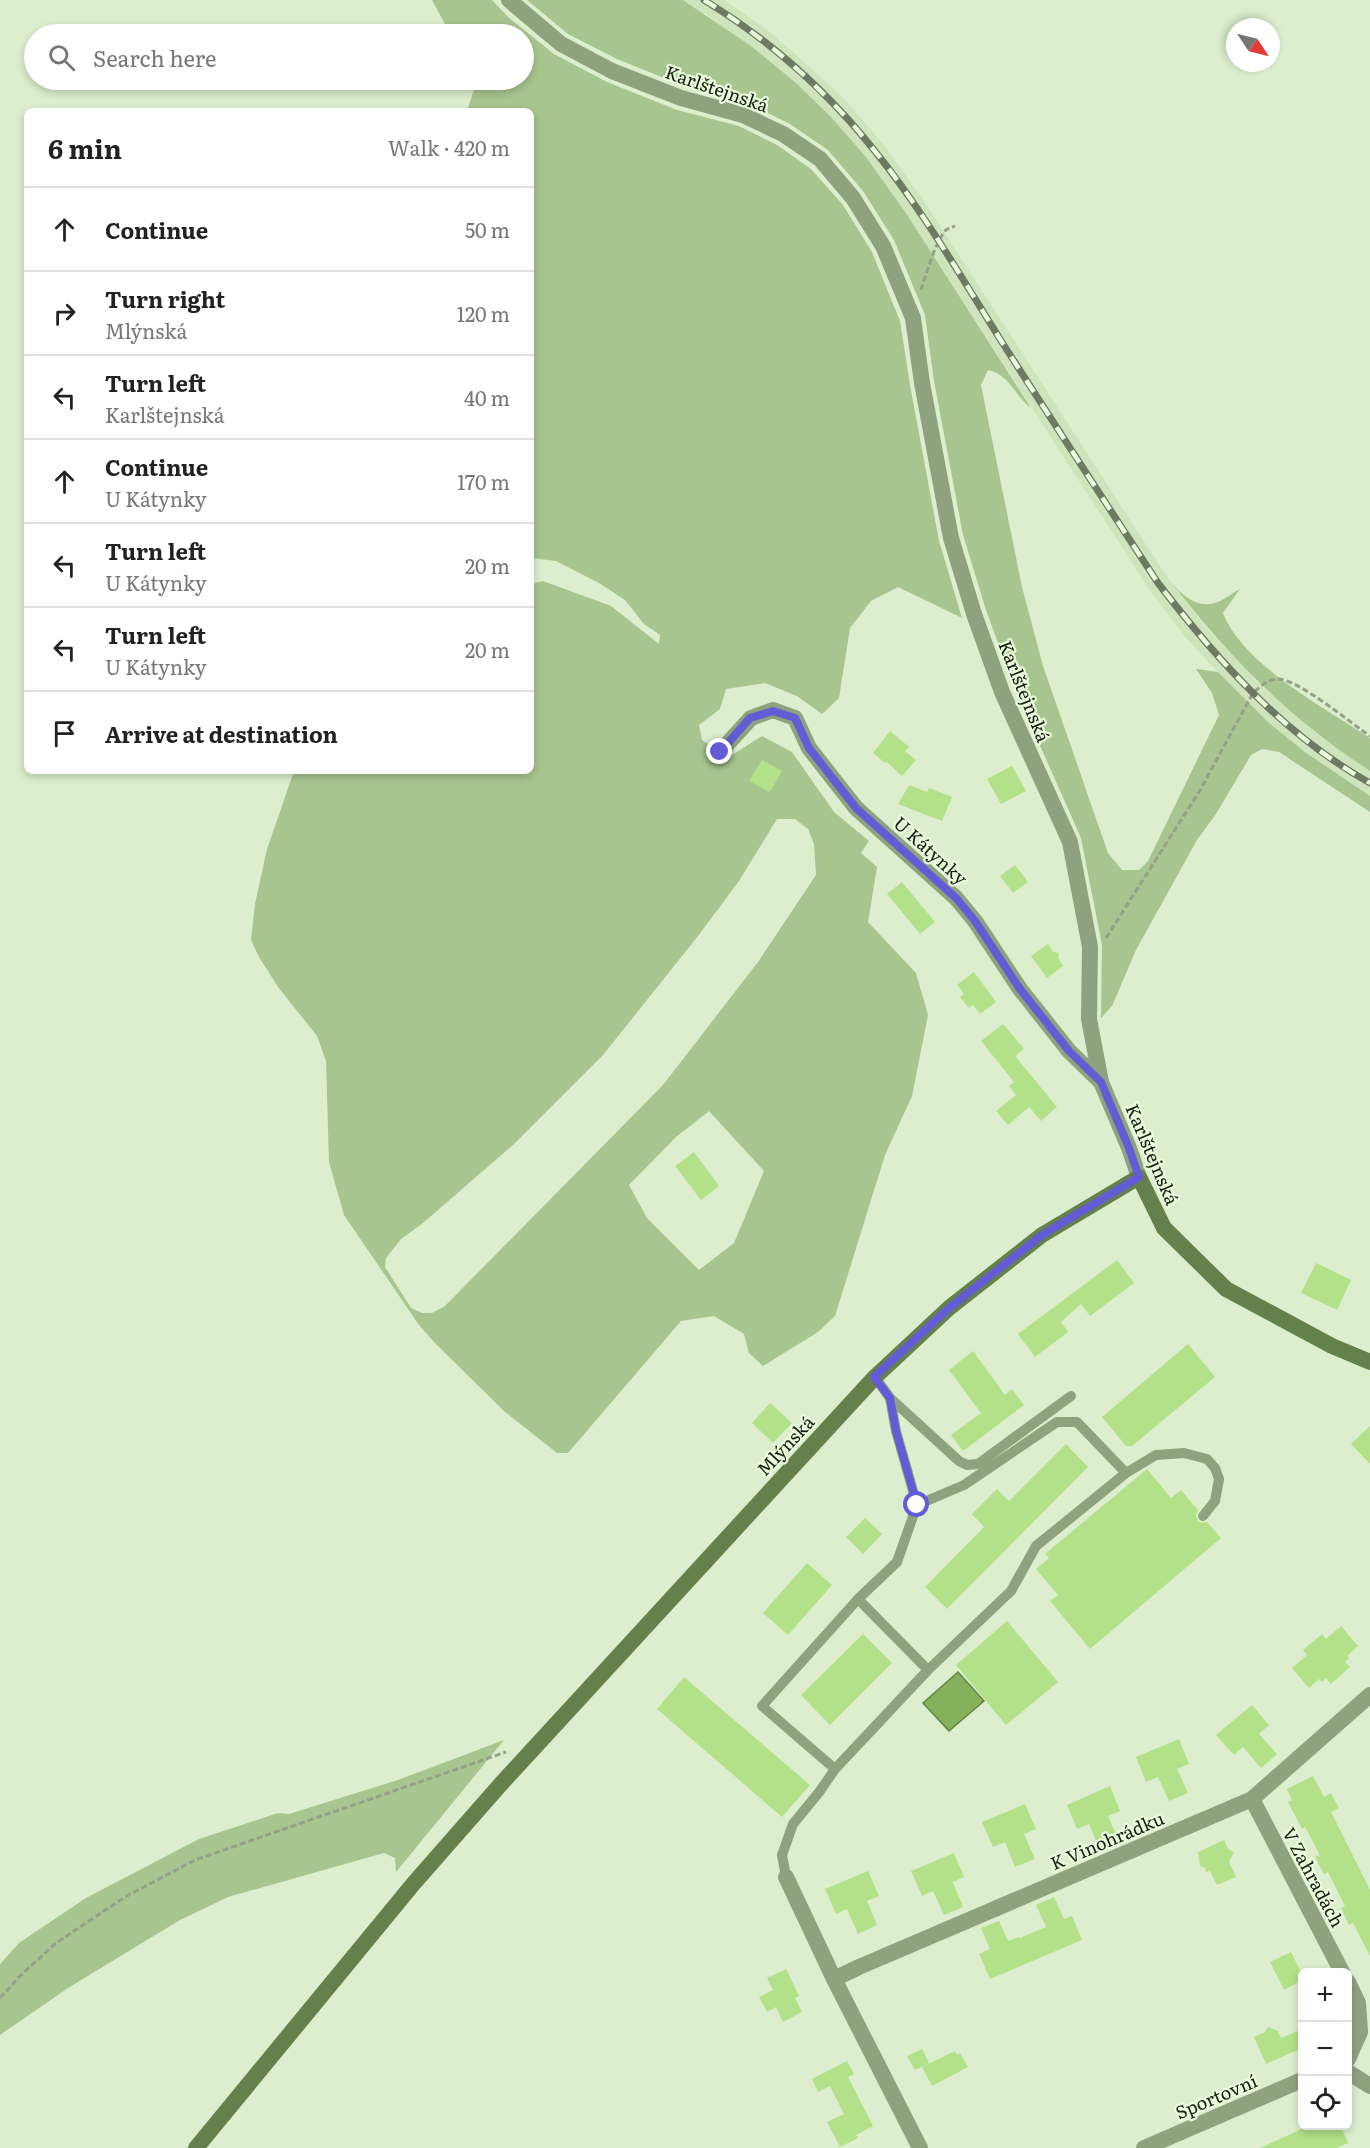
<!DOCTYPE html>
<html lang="en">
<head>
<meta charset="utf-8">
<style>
	:root { --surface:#fff; --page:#f6f6f6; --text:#222; --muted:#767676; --line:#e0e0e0 }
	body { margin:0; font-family:Literata,serif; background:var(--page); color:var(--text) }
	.controls { position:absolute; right:18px; bottom:18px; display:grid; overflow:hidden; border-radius:9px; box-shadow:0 3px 9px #0003 }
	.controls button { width:54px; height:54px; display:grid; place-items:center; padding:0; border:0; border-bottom:2px solid var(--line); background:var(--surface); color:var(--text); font:30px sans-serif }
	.compass { position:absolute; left:1226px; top:18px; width:54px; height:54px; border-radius:50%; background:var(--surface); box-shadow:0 3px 9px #0003; rotate:125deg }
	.stop { position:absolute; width:18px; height:18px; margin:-14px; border:4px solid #635cd5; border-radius:50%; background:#fff }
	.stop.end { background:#635cd5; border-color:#fff; box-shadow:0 2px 6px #0008 }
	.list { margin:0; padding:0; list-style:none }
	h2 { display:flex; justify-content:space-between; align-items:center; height:78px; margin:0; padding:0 24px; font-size:26px }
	h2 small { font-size:20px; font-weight:400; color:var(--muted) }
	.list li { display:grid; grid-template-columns:39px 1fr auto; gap:18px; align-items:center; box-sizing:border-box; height:84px; padding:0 24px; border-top:2px solid var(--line) }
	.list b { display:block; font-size:22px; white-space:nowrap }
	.list p { margin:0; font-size:20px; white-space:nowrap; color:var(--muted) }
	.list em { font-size:20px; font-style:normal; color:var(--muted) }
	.icon { flex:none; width:33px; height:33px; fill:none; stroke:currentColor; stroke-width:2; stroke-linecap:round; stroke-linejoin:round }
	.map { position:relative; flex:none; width:1370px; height:2148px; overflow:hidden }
	.search { position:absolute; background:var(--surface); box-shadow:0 3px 9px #0003; left:24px; top:24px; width:510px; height:66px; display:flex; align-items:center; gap:15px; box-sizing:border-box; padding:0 21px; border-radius:33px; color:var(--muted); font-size:22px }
	.panel { position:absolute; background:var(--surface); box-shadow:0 3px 9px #0003; left:24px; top:108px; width:510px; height:666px; border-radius:9px }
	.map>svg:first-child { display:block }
	.built { fill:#cee4bd }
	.green { fill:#a7c58e; fill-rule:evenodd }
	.water { fill:#85b15c; stroke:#648546; stroke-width:1.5 }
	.building { fill:#b3e18a }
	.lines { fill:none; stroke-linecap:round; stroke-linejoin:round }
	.path { stroke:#94a188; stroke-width:3; stroke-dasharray:6 3; stroke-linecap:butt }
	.service { stroke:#8fa27f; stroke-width:10 }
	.minor { stroke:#8fa27f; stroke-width:16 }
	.tertiary { stroke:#8fa27f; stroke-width:16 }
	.secondary { stroke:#65814b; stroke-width:16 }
	.rail-casing { stroke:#6e7964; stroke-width:7 }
	.rail { stroke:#e9fbda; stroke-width:4.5; stroke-dasharray:14; stroke-linecap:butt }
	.route { stroke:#635cd5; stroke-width:8 }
	.labels { text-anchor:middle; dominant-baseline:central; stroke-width:4.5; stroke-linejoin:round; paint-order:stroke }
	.street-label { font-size:18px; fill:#181e12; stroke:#e9fbda }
</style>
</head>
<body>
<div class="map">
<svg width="1370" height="2148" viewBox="0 0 1370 2148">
	<rect width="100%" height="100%" fill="#dceecd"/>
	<path class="built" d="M683,0h41l41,28 45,39 37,35 36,42 41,57 243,376 36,47 58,62 57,49 52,36v25l-65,-44 -36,-29 -24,-22 -59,-63 -37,-49 -243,-376 -40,-56 -35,-40 -35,-34 -90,-69z"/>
	<path class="green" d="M432,0h60l16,17 46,37 53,28 70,28 62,16 38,19 34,24 32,36 29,47 28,69 10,64 29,156 23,77 -64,-31 -27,14 -21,27 -11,70 -17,16 -25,-18 -32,-13 -39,6 -6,20 -21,16 3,15 27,17 33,-21 30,16 42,60 35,29 -8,12 16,14 -9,55 48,51 12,42 -16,81 -27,59 -50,161 -17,16 -55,34 -14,-13 -5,-19 -30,-18 -33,5 -113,132h-11l-53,-42 -70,-69 -15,-17 -75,-110 -15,-53 -3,-101 -9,-25 -39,-49 -19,-30 -8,-17 4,-36 12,-55 27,-78h65l2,2 1,-2h169v-187l12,-3 68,25 48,38 1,-9 -16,-11 -19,-24 -26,-17 -43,-22 -25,-3v-447h-64l10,-31h47v-46h-69l-10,-10zM777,819h18l13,10 6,15 2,31 -58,87 -95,123 -218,221 -13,7h-10l-11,-5 -26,-41 1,-9 15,-19 22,-16 91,-79 89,-89 95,-119 41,-55zM709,1111l55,60 -30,72 -35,27 -52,-52 -18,-33 47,-48z
		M527,0h156l68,46 45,37 35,34 35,40 40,56 125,195c-17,-13 -21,-33 -43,-38l-7,15 41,202 21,79 65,187 14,17h17l9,-9 71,-146 -7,-22 -16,-24 22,3 51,51 36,29 65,44v16l-91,-60 -17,-3 -11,6 -35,59 -19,26 -61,110 -24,56 -11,12 1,-73 -21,-107 -67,-151 -28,-77 -23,-75 -29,-154 -9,-66 -31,-75 -31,-49 -35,-41 -38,-26 -43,-21 -63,-17 -67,-27 -49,-25z
		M1167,577c11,14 27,32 48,26 8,-2 17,-10 25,-14l-17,24c20,52 101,94 147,125v33c-84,-55 -142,-115 -203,-194z
		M504,1740l-108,132 -1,-14 -11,-5 -156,44 -48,23 -112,68 -68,47v-71l19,-21 67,-45 113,-59 79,-26 11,1 109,-34z"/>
	<path class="water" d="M958,1672l26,29 -35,30 -26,-28z"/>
	<path class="building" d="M890,731l19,16 -4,4 11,9 -14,16 -15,-14 -2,1 -12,-10z
		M762,760l20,11 -12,21 -21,-11z
		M1012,766l14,25 -25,13 -14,-25z
		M909,785l18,7 2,-4 23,9 -10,24 -44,-17z
		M1015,865l13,17 -15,11 -13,-17z
		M902,882l33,40 -15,12 -33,-40z
		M1048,944l5,8 6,1 -1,5 5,8 -16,12 -16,-22z
		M974,972l22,30 -16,12 -7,-9 -4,3 -9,-11 4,-3 -7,-9z
		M1003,1024l21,25 -9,7 42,51 -16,14 -12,-14 -21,18 -12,-14 20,-16 -7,-9 5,-4 -33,-41z
		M694,1152l25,34 -18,14 -26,-34z
		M1117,1260l17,23 -44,33 -9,-12 -20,18 7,10 -33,25 -17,-23z
		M1316,1263l35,17 -14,30 -36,-17z
		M1188,1344l27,33 -83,69h-6l-24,-29z
		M973,1351l32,44 7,-6 12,16 -61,46 -12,-16 30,-22 -32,-43z
		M770,1403l22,20 -19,20 -21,-20z
		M1370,1426v38l-19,-20z
		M1066,1444l22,23 -141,142 -22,-22 59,-60 -12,-13 25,-25 12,12z
		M1147,1469l24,29 10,-8 17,20 -2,5 2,6 4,2 5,-1 14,16 -131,111 -40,-48 8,-6 -22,-26 13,-11 -4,-4z
		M865,1518l17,16 -19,20 -17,-17z
		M807,1563l25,22 -44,50 -25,-22z
		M1007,1621l51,61 -52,43 -50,-60z
		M1341,1626l17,20 -11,10 2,2 -4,4 5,5 -19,17 -5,-6 -4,4 -3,-3 -10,9 -17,-20 15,-13 -4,-5 19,-16 4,5z
		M863,1634l29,29 -62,62 -29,-30z
		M684,1677l126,108 -28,32 -125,-108z
		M1252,1705l17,20 -10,9 18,20 -16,14 -18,-21 -9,8 -18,-20z
		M1179,1739l10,25 -12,5 11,24 -19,8 -11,-24 -12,5 -10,-25z
		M1313,1776l11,21 7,-4 8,15 -8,4 39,78v66l-17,-33 -4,2 -8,-17 4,-2 -17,-34 -4,2 -9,-17 5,-2 -15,-28 -3,2 -14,-27 4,-2 -5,-11z
		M1110,1786l10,25 -12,5 11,25 -20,8 -10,-25 -12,5 -10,-24z
		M1025,1804l11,25 -12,5 11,25 -20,8 -10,-25 -12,5 -11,-25z
		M1224,1840l4,9 6,3 -5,10 7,15 -19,8 -7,-14 -4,1 -1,-4 -5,-2 -2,-14z
		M954,1853l10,24 -11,5 10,25 -19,8 -11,-24 -11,5 -11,-25z
		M868,1871l11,25 -12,5 10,24 -19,9 -11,-25 -11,5 -11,-25z
		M1054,1897l10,22 8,-3 10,24 -92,39 -11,-25 11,-5 -9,-21 18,-7 9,20 11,-4 1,1 26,-11 -10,-22z
		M1291,1952l11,22v6l-18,10 -14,-28z
		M786,1969l13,27 -4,2 7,14 -19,10 -7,-15 -9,5 -8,-15 14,-7 -6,-12z
		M1268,2027l10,4 3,7 21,-9v19l-36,16 -12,-27 11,-5z
		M922,2049l7,14 -14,7 -8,-14z
		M955,2051l2,4 3,-2 8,14 -36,19 -10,-19z
		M847,2061l7,13 -6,3 25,49 -17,9 2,3 -18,9 -13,-25 17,-8 -14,-28 -12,6 -6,-13z
		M1308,2126h33l7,17 -12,5h-76z"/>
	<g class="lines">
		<path class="path" d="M921,290c5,-15 14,-48 25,-60 1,-1 7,-3 9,-4
			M1106,938l93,-146 54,-99c7,-6 15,-14 24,-14 20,-1 75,45 93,57
			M0,1998l20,-22 36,-33 69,-46 70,-37 311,-108"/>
		<path class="service" d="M890,1398l69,63 8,4 11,-1 93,-68
			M917,1505l47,-20 93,-63h20l49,51
			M858,1599l70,71
			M835,1769l-73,-63 96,-107 39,-37 20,-57 -21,-74 -6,-33 -15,-21
			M786,1877l-4,-22 11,-31 27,-33 15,-22 93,-99 83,-79 25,-45 90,-73 30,-18 28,-2 23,6 8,9 4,11 -4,22 -12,15"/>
		<path class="minor" d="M720,752l31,-34 22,-8 22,8 14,30 47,60 100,90 19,23 45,68 49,62 32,31
			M1252,1799l90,173
			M786,1877l48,102 86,169
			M834,1979l25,-12 393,-168 118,-104
			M1348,1982l10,21 2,29 -12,27
			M1348,2072l22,14
			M1144,2148l158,-68"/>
		<path class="tertiary" d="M509,0l52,44 51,27 69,27 62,17 40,19 37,25 33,39 30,48 30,72 9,65 29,155 23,76 28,78 68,150 20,105 -1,72 12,63 28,66 10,29"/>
		<path class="secondary" d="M196,2148l218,-265 86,-98 375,-408 74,-69 93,-73 97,-58 25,51 62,61 106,57 38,16"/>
		<defs>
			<path id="rail" d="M704,0c64,39 123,91 170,150 47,58 86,125 126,189 52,82 105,163 158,244 59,77 127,153 212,200"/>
		</defs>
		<use href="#rail" class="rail-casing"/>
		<use href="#rail" class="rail"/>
	</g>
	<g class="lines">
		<path class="route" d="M720,752l30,-34 23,-7 22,7 14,30 47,60 100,90 19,23 45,68 49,62 32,31 28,66 10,29 -97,58 -93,73 -75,69 16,21 6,33 21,74"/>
	</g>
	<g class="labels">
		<g class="street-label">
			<text transform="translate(717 88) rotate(19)">Karlštejnská</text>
			<text transform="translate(1025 691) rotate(68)">Karlštejnská</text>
			<text transform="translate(931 850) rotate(42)">U Kátynky</text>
			<text transform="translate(1153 1154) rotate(67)">Karlštejnská</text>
			<text transform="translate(785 1445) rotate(-47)">Mlýnská</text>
			<text transform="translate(1107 1840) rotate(-23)">K Vinohrádku</text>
			<text transform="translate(1314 1877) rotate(62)">V Zahradách</text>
			<text transform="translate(1216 2096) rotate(-23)">Sportovní</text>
		</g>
	</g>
</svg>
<div class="controls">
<button>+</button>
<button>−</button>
<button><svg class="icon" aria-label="locate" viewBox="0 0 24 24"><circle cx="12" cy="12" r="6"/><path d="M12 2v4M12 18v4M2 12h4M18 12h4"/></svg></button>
</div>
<svg class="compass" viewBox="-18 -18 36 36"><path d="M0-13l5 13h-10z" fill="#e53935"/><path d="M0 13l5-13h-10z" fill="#767676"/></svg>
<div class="stop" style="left:917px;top:1505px"></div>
<div class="stop end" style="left:720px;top:752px"></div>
<div class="search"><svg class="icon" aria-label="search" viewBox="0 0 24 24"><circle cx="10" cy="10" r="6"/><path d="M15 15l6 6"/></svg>Search here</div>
<section class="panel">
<h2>6 min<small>Walk · 420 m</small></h2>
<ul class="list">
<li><svg class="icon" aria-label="ahead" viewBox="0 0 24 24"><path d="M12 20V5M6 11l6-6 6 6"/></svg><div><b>Continue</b></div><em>50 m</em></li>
<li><svg class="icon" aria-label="right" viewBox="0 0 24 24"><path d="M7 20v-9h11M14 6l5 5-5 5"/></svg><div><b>Turn right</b><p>Mlýnská</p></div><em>120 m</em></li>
<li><svg class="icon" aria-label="left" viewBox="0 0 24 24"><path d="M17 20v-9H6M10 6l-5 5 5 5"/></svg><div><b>Turn left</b><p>Karlštejnská</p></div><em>40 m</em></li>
<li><svg class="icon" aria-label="ahead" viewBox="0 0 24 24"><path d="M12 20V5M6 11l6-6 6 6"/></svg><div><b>Continue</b><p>U Kátynky</p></div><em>170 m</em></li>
<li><svg class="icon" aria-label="left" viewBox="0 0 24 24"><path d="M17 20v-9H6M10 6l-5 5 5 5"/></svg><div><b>Turn left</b><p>U Kátynky</p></div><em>20 m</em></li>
<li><svg class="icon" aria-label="left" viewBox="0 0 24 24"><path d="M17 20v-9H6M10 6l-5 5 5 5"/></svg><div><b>Turn left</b><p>U Kátynky</p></div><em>20 m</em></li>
<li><svg class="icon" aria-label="arrive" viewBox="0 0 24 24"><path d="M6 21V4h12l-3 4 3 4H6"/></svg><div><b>Arrive at destination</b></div></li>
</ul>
</section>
</div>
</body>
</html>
